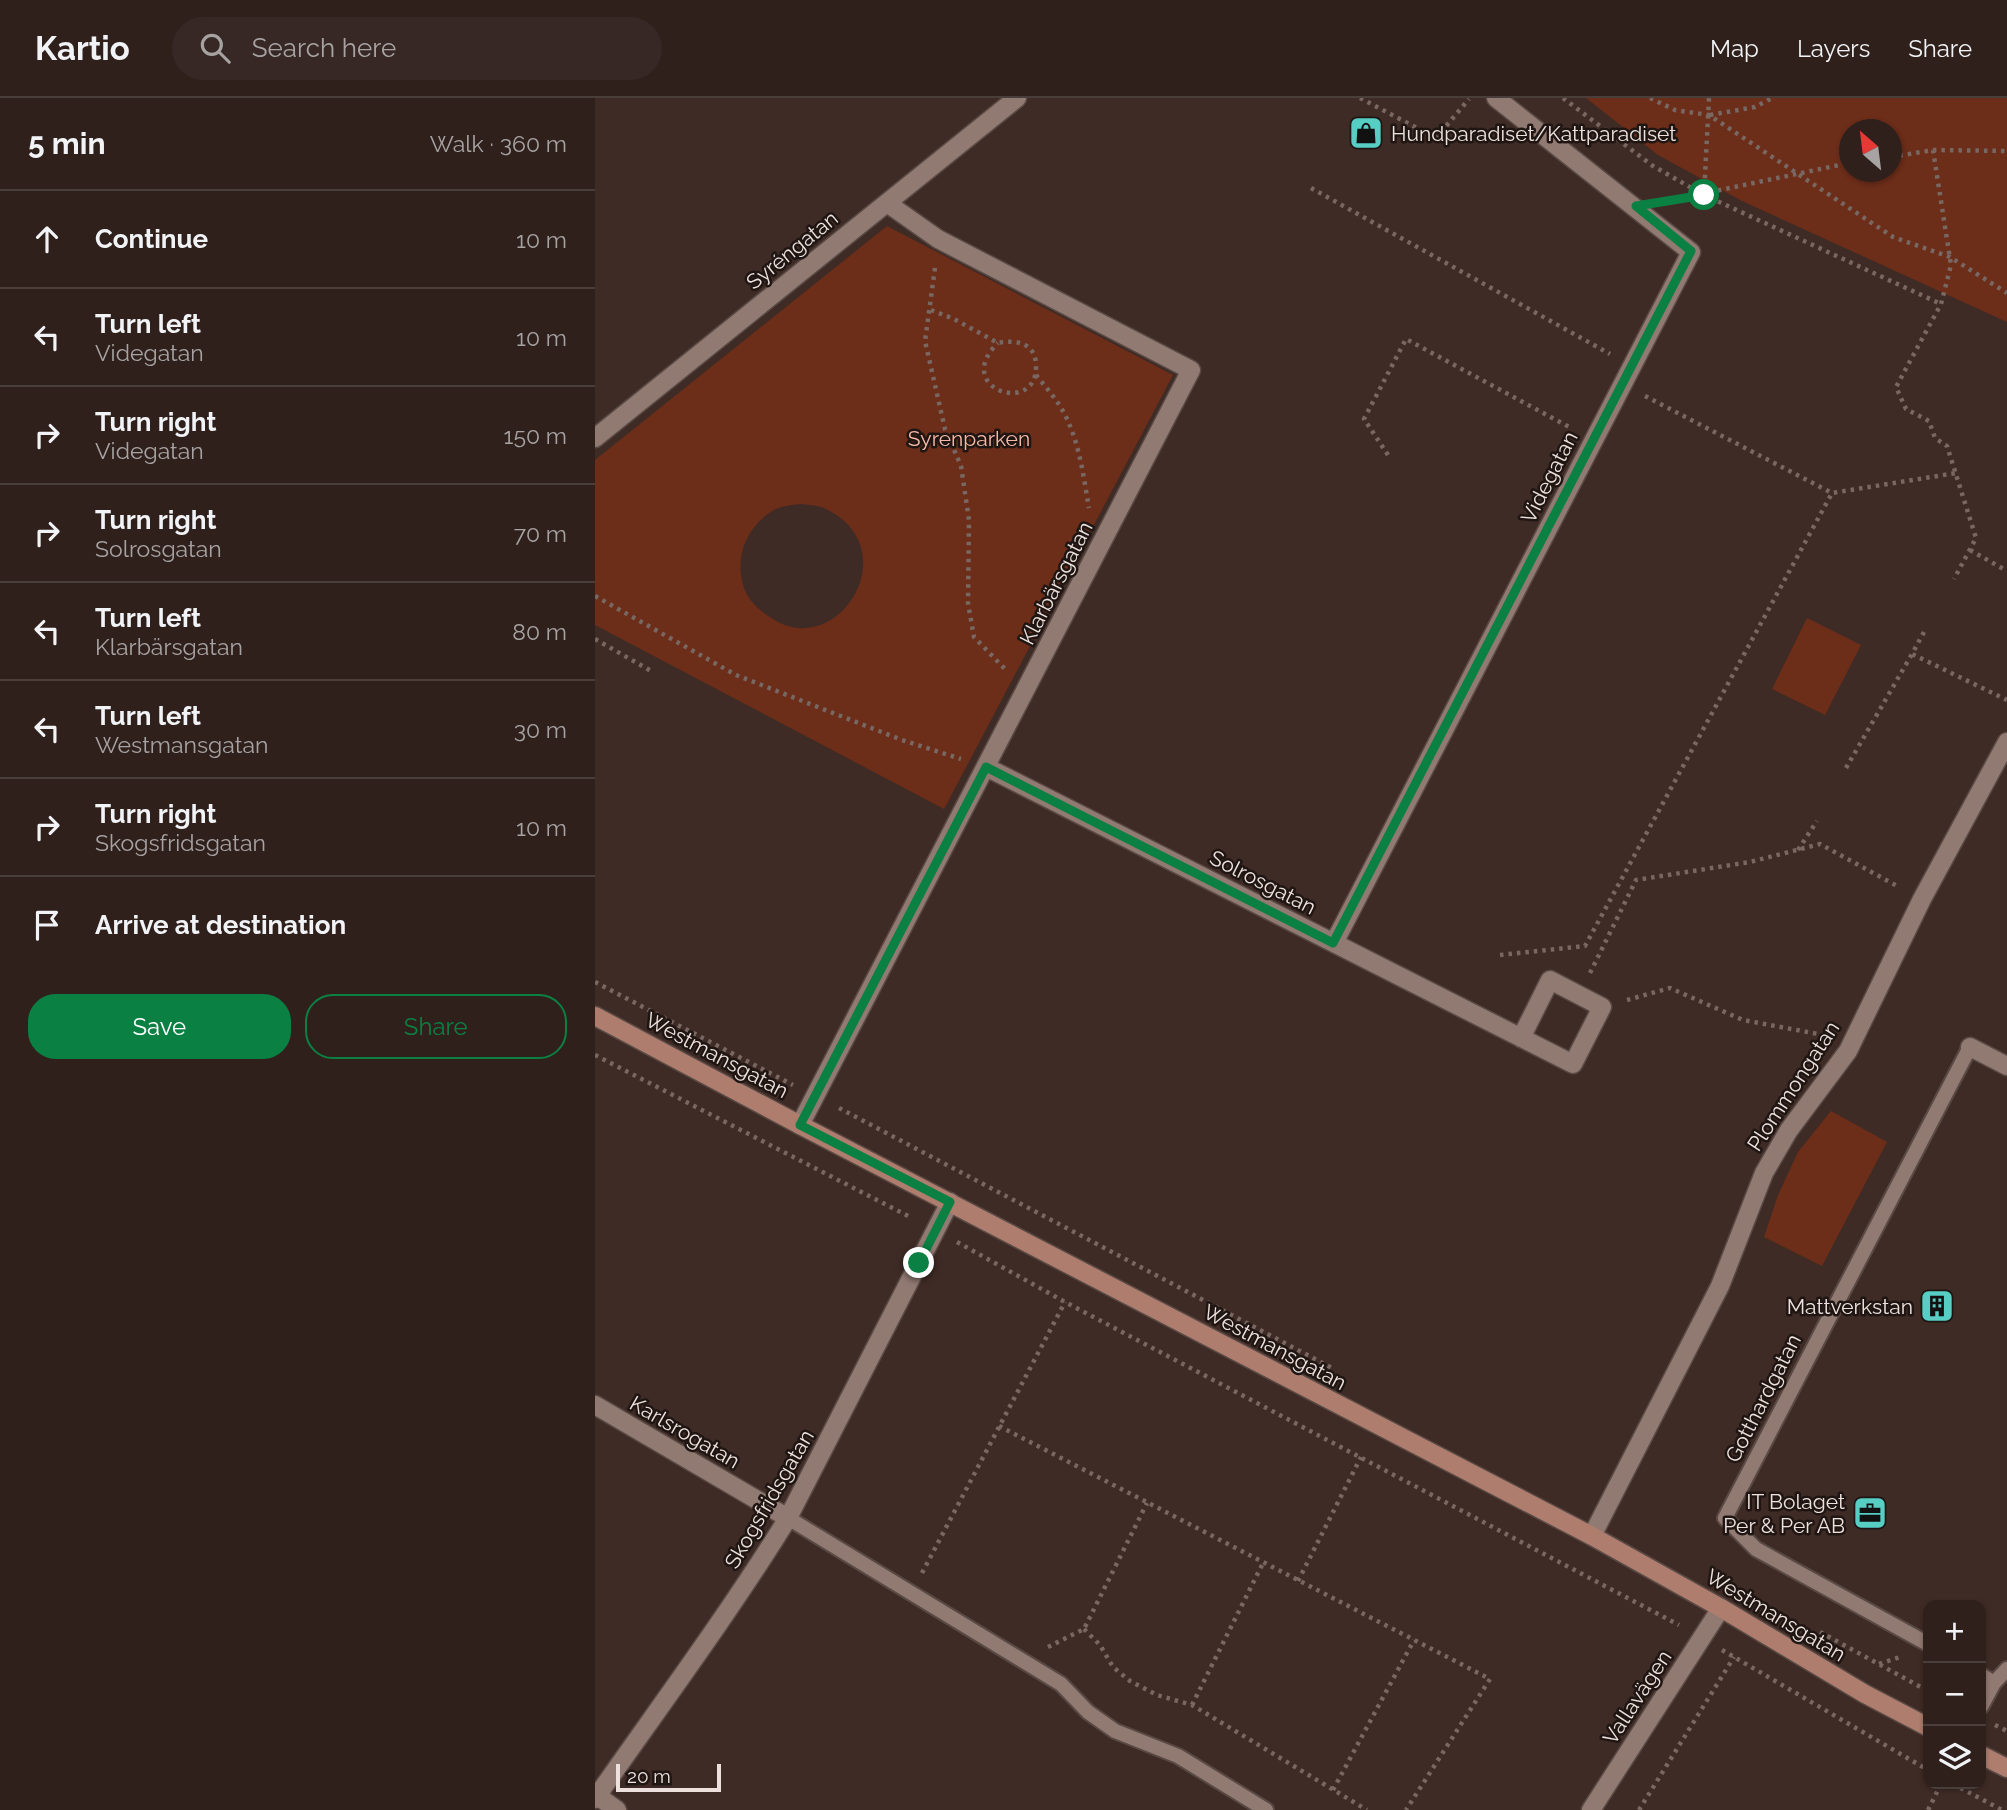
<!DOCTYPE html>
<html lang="en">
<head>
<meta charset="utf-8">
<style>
	:root { --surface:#2f201c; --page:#372825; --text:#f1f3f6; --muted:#a7a3a3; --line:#4a3e3b; --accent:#0b8043 }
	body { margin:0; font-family:Raleway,sans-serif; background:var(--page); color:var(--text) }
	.controls { position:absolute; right:21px; bottom:21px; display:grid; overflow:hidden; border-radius:14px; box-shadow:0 2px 5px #0004 }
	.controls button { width:63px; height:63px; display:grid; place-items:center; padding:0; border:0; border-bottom:2px solid var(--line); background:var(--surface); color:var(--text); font:35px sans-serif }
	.compass { position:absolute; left:1244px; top:21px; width:63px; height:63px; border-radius:50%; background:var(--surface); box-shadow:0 2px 5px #0004; rotate:332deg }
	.scale { position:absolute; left:21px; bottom:18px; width:105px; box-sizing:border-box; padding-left:7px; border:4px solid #eee1dd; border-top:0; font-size:19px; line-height:24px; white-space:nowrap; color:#eee1dd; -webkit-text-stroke:5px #1f1613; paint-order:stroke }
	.stop { position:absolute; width:21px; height:21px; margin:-16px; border:5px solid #0b8043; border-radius:50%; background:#fff }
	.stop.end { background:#0b8043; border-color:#fff; box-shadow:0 2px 7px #0008 }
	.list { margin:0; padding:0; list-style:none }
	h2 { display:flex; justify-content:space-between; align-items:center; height:91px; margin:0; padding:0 28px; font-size:30px }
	h2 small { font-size:23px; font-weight:400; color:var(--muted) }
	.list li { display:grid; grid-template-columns:46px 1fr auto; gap:21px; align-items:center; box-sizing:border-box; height:98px; padding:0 28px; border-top:2px solid var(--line) }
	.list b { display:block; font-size:26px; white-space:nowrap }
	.list p { margin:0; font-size:23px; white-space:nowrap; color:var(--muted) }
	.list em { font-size:23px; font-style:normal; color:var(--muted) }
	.actions { display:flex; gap:14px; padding:21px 28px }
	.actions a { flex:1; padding:16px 0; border:2px solid var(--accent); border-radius:28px; text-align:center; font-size:24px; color:var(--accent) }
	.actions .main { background:var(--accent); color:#fff }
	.icon { flex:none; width:38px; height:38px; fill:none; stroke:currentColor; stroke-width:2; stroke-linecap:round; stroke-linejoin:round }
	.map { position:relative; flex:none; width:1412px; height:1712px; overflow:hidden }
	header { display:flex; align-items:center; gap:42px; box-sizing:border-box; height:98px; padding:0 35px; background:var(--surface); border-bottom:2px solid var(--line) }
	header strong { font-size:33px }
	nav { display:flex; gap:38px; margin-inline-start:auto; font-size:24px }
	.search { width:490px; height:63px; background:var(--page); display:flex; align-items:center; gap:18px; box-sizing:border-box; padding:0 24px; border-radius:38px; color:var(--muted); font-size:26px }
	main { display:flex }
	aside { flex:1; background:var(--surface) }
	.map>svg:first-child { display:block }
	.green { fill:#6c2d19; fill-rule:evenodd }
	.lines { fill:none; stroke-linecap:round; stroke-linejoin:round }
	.lane-casing { stroke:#594944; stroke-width:18 }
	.street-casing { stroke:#594944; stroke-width:21 }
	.secondary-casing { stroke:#594944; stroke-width:21 }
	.path { stroke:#796762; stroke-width:4.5; stroke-dasharray:3.5 5; stroke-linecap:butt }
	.lane { stroke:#917a72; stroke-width:14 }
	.street { stroke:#917a72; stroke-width:18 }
	.secondary { stroke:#ae7d6d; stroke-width:18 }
	.route { stroke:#0b8043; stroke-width:9 }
	.labels { text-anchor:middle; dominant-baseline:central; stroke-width:5; stroke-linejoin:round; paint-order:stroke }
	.poi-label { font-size:21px; fill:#eee1dd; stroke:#1f1613; text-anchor:end }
	.street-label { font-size:21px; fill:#eee1dd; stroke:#1f1613 }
	.park-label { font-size:21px; fill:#f6b9a6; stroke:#1f1613 }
</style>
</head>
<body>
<header>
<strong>Kartio</strong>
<div class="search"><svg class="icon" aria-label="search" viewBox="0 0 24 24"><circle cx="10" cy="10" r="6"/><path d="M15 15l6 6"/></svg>Search here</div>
<nav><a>Map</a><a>Layers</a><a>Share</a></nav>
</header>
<main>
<aside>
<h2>5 min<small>Walk · 360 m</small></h2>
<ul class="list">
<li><svg class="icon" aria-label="ahead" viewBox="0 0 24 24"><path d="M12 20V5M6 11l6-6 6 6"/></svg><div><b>Continue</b></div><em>10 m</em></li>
<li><svg class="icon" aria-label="left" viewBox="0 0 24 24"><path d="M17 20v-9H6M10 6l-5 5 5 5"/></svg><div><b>Turn left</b><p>Videgatan</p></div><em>10 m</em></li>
<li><svg class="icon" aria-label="right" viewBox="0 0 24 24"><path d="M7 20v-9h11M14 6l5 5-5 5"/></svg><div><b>Turn right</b><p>Videgatan</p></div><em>150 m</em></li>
<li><svg class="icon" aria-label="right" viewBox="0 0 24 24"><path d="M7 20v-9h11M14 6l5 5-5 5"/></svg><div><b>Turn right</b><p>Solrosgatan</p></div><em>70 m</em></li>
<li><svg class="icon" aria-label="left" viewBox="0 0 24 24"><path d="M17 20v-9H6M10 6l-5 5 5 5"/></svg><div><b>Turn left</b><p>Klarbärsgatan</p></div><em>80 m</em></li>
<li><svg class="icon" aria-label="left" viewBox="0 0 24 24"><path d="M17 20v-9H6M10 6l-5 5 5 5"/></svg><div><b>Turn left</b><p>Westmansgatan</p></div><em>30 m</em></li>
<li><svg class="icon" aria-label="right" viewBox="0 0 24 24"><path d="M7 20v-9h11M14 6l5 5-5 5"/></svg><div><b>Turn right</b><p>Skogsfridsgatan</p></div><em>10 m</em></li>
<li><svg class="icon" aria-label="arrive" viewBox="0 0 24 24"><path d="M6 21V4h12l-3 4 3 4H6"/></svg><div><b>Arrive at destination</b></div></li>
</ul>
<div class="actions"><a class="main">Save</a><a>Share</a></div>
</aside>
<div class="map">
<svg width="1412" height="1712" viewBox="0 0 1412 1712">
	<rect width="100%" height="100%" fill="#3f2b25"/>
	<path class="green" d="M991,0h421v224l-265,-121 -84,-46zM1254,32h42v42h-42z
		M292,128l286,149 -229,434 -349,-184v-165zM205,406c8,1 19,1 26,5 82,40 12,152 -53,110 -12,-7 -24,-17 -29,-31 -10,-30 2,-62 30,-78 7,-4 18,-5 26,-6z
		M1212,520l54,27 -36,70 -53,-26z
		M1236,1013l56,31 -65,124 -58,-29 14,-42 20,-43z"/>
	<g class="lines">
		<defs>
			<path id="lane" d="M193,1420l273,166 27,28 27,19 63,25 88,54
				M1333,1546l-172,-95 -31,-31 245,-471
				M1386,1577l13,8
				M1386,1609l13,-24 13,-14"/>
			<path id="street" d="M0,340l422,-340
				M391,669l587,297 29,-57 -52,-27 -29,58
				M739,845l357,-691 -195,-154
				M1375,949l37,19
				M205,1027l391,-755 -253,-131 -51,-36
				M0,1307l193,113
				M997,1438l128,-250 44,-113 25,-43 59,-79 74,-152 85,-157
				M0,1696l22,16
				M0,1701c65,-93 133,-184 193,-281l162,-316
				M996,1712l130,-202"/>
			<path id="secondary" d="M0,918l205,109 792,411 129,72 144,86 63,33
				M1386,1657l26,13"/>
		</defs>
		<use href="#lane" class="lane-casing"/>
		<use href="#street" class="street-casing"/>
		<use href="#secondary" class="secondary-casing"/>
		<path class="path" d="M765,0l76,40 33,-39
			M968,0l90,68 51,29 237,109
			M1055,0l25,12 34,5 184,122 57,20 57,36
			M1115,17l45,-8 17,-9
			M1338,52l18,115 -10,39 -45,83 10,22 23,12 6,17 12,8 29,92 -22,41
			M1296,59l42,-7 74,1
			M716,90l299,166
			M1109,97l5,-97
			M1073,103l181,-38
			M340,170l-10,73 20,88 16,37 8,54 -1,83 6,34 31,32
			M336,212l23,9 44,24c18,-4 38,0 38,23 1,51 -85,22 -38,-23
			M441,277c8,10 17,20 24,31 19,31 23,68 29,102
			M1050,298l187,97 124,-20
			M793,357l-24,-36 42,-80 165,89
			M1375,452l37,21
			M0,498l141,79 166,65 59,19
			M1329,534l-12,22 95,46
			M0,541l56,32
			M1251,670l66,-114
			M1203,752l19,-29
			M905,857l85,-9 247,-453
			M995,875l46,-93 114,-18 70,-18 79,43
			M0,884l198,103
			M1032,902l43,-12 73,32 86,16
			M0,957l317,163
			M244,1010l493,260
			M362,1144l108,60 614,323
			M404,1328l491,253 -84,131
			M327,1475l143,-271
			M703,1483l63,-124
			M489,1531l16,16 13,22 17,14 27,14 35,10 175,105
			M1225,1534l108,59
			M453,1549l36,-18 63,-126
			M1127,1552l206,120
			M1284,1566l21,-7
			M597,1607l71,-142
			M1400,1627l12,6
			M1358,1686l49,26
			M738,1692l81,-150
			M1044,1712l95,-153
			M1333,1712l13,-26"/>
		<use href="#lane" class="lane"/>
		<use href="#street" class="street"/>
		<use href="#secondary" class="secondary"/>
	</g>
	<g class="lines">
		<path class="route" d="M324,1165l31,-61 -150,-77 186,-358 347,176 358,-692 -55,-45 68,-11"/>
	</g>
	<defs>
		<symbol id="shop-square" viewBox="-11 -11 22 22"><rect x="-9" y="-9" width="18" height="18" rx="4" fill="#56cec4" stroke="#1f1613"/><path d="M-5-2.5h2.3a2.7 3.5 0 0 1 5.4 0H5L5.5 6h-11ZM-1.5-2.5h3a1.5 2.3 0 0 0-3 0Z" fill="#111"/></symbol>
		<symbol id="building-square" viewBox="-11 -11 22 22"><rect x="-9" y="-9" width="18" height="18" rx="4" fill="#56cec4" stroke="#1f1613"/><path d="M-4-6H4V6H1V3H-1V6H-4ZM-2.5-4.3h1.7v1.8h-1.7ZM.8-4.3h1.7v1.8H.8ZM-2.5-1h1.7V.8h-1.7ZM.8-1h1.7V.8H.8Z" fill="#111"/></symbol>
		<symbol id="office-square" viewBox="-11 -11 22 22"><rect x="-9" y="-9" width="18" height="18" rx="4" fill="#56cec4" stroke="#1f1613"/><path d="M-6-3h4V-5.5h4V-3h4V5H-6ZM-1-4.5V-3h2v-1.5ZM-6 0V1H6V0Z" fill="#111"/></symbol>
	</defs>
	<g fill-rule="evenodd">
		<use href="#shop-square" x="752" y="16" width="38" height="38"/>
		<use href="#building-square" x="1323" y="1189" width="38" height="38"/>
		<use href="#office-square" x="1256" y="1396" width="38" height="38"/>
	</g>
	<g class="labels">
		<g class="poi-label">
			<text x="796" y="35" text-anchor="start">Hundparadiset/Kattparadiset</text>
			<text x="1318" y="1208">Mattverkstan</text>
			<text x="1250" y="1403">IT Bolaget<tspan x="1250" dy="24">Per &amp; Per AB</tspan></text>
		</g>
		<g class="street-label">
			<text transform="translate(197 152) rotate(-39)">Syréngatan</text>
			<text transform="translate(954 379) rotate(-63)">Videgatan</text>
			<text transform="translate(461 485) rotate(-63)">Klarbärsgatan</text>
			<text transform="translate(668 784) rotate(27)">Solrosgatan</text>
			<text transform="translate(122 957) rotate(28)">Westmansgatan</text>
			<text transform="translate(1198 988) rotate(-57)">Plommongatan</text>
			<text transform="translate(680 1249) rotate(28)">Westmansgatan</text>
			<text transform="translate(1168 1300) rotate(-63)">Gotthardgatan</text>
			<text transform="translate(90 1334) rotate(30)">Karlsrogatan</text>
			<text transform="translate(174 1401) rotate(-60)">Skogsfridsgatan</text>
			<text transform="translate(1181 1517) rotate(31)">Westmansgatan</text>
			<text transform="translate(1042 1599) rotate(-57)">Vallavägen</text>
		</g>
		<g class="park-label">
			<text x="374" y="340">Syrenparken</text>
		</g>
	</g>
</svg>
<div class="controls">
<button>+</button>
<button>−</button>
<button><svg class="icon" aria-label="layers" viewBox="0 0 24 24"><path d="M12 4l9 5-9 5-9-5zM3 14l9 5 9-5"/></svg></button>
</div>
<svg class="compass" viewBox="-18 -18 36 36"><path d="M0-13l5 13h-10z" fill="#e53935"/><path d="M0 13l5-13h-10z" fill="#a7a3a3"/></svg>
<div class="scale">20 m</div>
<div class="stop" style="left:1109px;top:97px"></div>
<div class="stop end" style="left:324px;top:1165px"></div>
</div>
</main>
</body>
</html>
